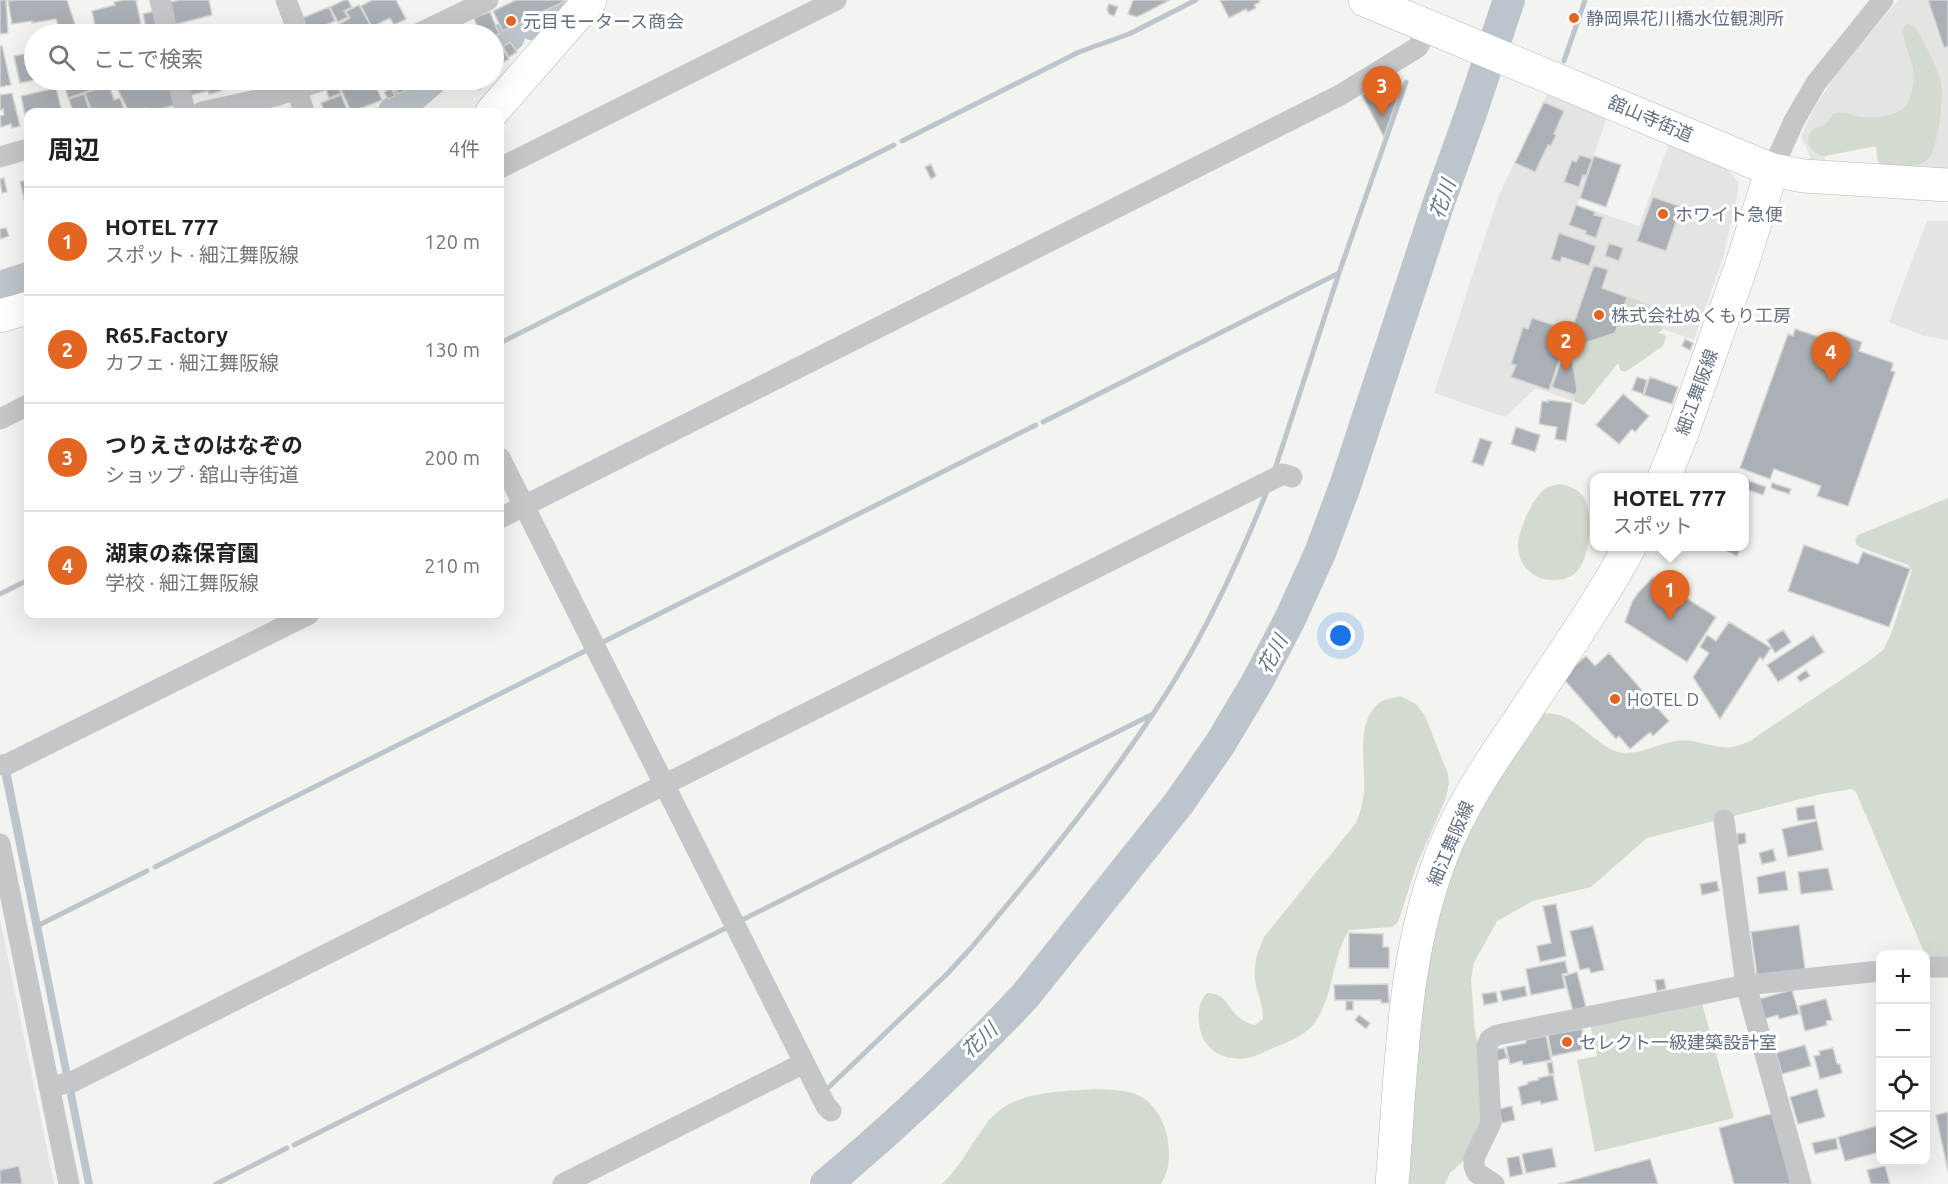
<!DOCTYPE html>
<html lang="ja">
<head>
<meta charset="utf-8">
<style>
	:root { --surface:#fff; --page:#f2f2f2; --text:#222; --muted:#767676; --line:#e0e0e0; --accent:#e26522 }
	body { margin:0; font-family:Ubuntu,"Noto Sans JP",sans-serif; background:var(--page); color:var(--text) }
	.controls { position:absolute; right:18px; bottom:18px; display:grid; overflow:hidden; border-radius:12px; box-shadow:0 6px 24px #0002 }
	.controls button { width:54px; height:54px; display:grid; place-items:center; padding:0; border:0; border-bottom:2px solid var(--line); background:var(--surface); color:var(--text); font:30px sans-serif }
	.you { position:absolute; left:1341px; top:636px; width:21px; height:21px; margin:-15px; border:4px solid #fff; border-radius:50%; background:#1a73e8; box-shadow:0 0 0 9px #1a73e833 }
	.badge { display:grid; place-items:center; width:39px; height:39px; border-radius:50%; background:var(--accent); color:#fff; font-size:20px; font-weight:700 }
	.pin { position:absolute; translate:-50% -50px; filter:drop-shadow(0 2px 3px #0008) }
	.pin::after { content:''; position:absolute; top:32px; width:21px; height:18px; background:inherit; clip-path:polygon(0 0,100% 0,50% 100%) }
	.popup { position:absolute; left:1590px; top:473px; width:159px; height:78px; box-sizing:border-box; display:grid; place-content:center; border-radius:12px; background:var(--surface); filter:drop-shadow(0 2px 4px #0005); font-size:20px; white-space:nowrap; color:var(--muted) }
	.popup b { font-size:22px; color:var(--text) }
	.popup::after { content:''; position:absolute; left:50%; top:100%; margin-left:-12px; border:12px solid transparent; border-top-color:var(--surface) }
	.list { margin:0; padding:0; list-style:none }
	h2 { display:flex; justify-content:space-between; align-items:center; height:78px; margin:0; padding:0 24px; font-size:26px }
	h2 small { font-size:20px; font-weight:400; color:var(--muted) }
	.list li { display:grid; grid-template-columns:39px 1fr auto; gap:18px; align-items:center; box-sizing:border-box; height:108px; padding:0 24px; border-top:2px solid var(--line) }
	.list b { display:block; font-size:22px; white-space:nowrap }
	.list p { margin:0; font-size:20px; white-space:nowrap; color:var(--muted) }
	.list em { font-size:20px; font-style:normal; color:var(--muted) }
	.icon { flex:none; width:33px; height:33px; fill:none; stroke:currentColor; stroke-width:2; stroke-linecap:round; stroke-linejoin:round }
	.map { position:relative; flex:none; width:1948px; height:1184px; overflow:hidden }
	.search { position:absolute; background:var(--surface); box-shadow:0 6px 24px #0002; left:24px; top:24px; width:480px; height:66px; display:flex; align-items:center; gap:15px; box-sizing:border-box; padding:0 21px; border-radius:33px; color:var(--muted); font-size:22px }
	.panel { position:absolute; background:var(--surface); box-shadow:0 6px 24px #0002; left:24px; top:108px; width:480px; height:510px; border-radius:12px }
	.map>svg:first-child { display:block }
	.built { fill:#e4e5e3 }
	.green { fill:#d3dbd1 }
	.water { fill:#bcc5cb }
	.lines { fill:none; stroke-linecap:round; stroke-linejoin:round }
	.stream { stroke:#bcc5cb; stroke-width:5 }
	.river { stroke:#bcc5cb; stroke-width:32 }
	.building { fill:#aab0b6; stroke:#d5d5d2; stroke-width:1.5 }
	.primary-casing { stroke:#b4b7bc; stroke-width:34 }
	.minor { stroke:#c4c6ca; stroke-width:21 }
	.primary { stroke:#fff; stroke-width:33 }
	.poi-dot { fill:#e26522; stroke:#fff; stroke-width:2 }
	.labels { text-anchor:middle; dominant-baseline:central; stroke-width:6; stroke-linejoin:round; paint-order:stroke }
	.poi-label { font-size:18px; fill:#637081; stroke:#fff; text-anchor:start }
	.street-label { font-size:18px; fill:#637081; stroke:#fff }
	.water-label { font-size:20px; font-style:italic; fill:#637885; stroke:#fff }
</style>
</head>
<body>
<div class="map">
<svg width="1948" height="1184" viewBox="0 0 1948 1184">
	<rect width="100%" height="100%" fill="#f3f4ef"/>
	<path class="built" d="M1898,0h50v169l-70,-5 -2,-18 -51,10v6l-13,-1 -11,-25 14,-29 23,-35z
		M1548,92l59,25 -30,88 62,21 30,-83 44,19 14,8 7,6 4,7v9l-15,66 -29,82 -31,-11 -41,29 -38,47 -48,-17 -31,29 -71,-24 64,-196z
		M1927,221h21v119l-24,-4 -35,-14z
		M0,918l54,266h-54z"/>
	<path class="green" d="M1906,24l7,1 5,6c8,16 19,34 23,52 3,14 -3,62 -11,74 -6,8 -17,10 -26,9 -8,0 -21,1 -26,-5l-2,-15 -52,10c-11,-2 -21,-13 -13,-24 3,-5 8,-5 13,-7 4,-3 6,-7 9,-11 10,-4 19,1 29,3 14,2 35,-1 45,-12 15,-38 1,-41 -5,-75z
		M1627,297c20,4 30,13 36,32l-5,4 6,1 2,3 -3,9 -33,23 -5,3 -5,-2 -2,-7 -34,42 -11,-4 4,-11 -6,-37 2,-6 42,-14z
		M1559,484c9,2 18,4 24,12 11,17 8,65 -9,78 -7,5 -13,6 -21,6 -9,0 -18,-3 -25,-10 -7,-7 -10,-15 -10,-25 0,-14 15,-49 28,-57 3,-2 9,-3 13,-4z
		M1948,498v463l-14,-2 -11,-9 -67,-158 -4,-3 -31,5 -174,44 -56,49 -58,14 -36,20 -23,42 -3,16 4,53 4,15 6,69 -17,41 -18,16 -5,11h-41l17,-202 14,-70 39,-99 68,-99c32,-5 48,29 76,38 18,5 41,-9 59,-11 19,-3 36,8 55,6 6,-1 12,-4 18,-6l119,-80 14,-11 8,-16 21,-64 -4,-5 -46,-17 -5,-3 -2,-5 3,-5z
		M1400,696l16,8 9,12 23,58 1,8 -3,16 -30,69 -18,55 -6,5 -43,3c-17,27 -15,64 -33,91 -8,13 -24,19 -38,25 -10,4 -20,10 -30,12 -25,4 -47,-9 -49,-35 -1,-11 0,-22 8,-30 24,-1 20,26 48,32l8,-6c0,-13 -4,-22 -7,-34 -4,-17 1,-32 8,-48l92,-114c4,-10 7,-20 8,-31 2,-28 -10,-73 18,-91 5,-3 13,-3 18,-5z
		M1701,1000l33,118 -139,34 -18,-92 20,-4 -7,-33z
		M1095,1089c16,1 35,0 50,10 23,17 32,61 16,85h-219c17,-16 28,-38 42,-57 25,-37 71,-35 111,-38z"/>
	<path class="water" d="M10,770l61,306 -8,-1 -61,-299z
		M74,1089l19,95h-8l-18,-89z"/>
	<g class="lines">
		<path class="stream" d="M1564,61l21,-61
			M902,141l177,-89 50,-18 67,-34
			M500,343l394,-198
			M1043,422l296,-149
			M1275,469l64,-196 67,-191
			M0,594l28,-14
			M601,643l435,-218
			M155,867l434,-218
			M740,921l411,-206
			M37,926l110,-55
			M829,1087l118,-113 24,-26c77,-91 158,-188 218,-292 30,-53 55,-108 78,-165
			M294,1145l434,-218
			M216,1184l71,-36"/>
		<path class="river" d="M532,24l27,-15
			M494,44l15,-8
			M394,112l37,-32
			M0,287l28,-9
			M826,1184c70,-58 137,-122 199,-188l154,-193 41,-59 37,-62 33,-63 30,-66 25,-67 93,-281 33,-92 38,-113"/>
	</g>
	<path class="building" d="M0,0h6l2,33 -8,1z
		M15,0h52l10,30 -16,4 -5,-15 -24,4v-2l-20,3 -4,-23z
		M124,0h12l5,24 -45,7 -4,-20 23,-6 -1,-3z
		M179,0h30l3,15 -39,10 -6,-22z
		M344,0h4l4,7 -8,4 4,6 -10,5 -8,-15z
		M372,0h24l10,19 -12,6 -4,-7 -18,9 -11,-21z
		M516,0h51l-64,31 -10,-20z
		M1133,0h37l-33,17 -9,-3z
		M1220,0h39l1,2 -6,3 2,3 -8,4 -2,-3 -17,9z
		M1928,0h20v46l-4,2z
		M1109,4l9,3 -4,9 -5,-2 -2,-5z
		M359,5l15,27 -5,2h-29l-4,-8 14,-8 -4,-7z
		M329,7l6,14 -30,13 -7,-14z
		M155,11l4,20 -12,2 -4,-19z
		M490,12l9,22 -5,2v-2h-14l-6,-16z
		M510,42l7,10 -8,5 -6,-10z
		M0,46h2l9,39 -11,2z
		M502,48l7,11 -10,6 -5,-8v-4z
		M34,52l1,28 -15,3 -6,-27z
		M63,80h36l2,7 -33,11z
		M113,80h57l6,25 -29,7 -1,-4 -17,4z
		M187,80h41l1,4 -10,2 2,5 -12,3 -1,-3 -17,4z
		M231,80h28l1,3 -29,6z
		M350,80h23l9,20 -31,12 -12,-28z
		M392,80h30l1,2 -25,12z
		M470,80h8l5,7 -4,3z
		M1390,81l8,15 -14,41 -22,-42z
		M336,83l5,10 -12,5 -4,-11z
		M109,85l5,15 6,-2 5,14h-16l-2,-3 -15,3 -7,-19z
		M56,88l6,24h-34v8h-2l-5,-24z
		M391,88l4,8 -7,3 -4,-7z
		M12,93l8,33 -8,2 -1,-4 -10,3 -1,-11 4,-1 -1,-6 -3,1v-15z
		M84,94l6,18h-17l-4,-13z
		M341,95l7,17h-23l-4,-9z
		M1544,102l20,9 -10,23 2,1 -5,11 -3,-1 -13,27 -20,-9z
		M1580,155l12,4 -6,17 -3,-1 -4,12 -15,-5 8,-22 4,2z
		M1594,156l27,9 -15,42 -26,-9z
		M931,164l5,12 -5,3 -6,-12z
		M4,178l3,14 -5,1 -2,-14z
		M28,179v33h-1l-7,-30z
		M1653,197l28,10 -15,44 -29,-10z
		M1576,205l19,7 -1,3 9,2 -7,21 -11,-4 1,-3 -17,-6z
		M6,228l3,8 -9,3v-10z
		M1559,233l37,13 -7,20 -27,-9 -2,5 -9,-3z
		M1609,243l14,5 -4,13 -14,-5z
		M1594,265l14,5 -6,18 25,9 -12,36 -42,14 -2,6 6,37 -2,5 -23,-8z
		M1532,318l37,12 -20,60 -38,-13 5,-12 -5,-1 12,-37 5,2z
		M1795,329l34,11 4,-8 29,10 -3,9 34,12 -2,8 4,1 -47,134 -31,-10 4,-10 -47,-17 -4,10 -30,-11 48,-134 5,2z
		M1685,339l8,4 -3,7 -8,-4z
		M1637,377l10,3 -4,14 -11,-4z
		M1650,377l28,10 -6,17 -28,-9z
		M1623,394l26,22 -14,16 -3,-3 -13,15 -23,-19z
		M1548,400l24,3 -6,38 -11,-2 2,-12 -18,-3 3,-23 6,1z
		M1516,427l24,8 -5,17 -24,-8z
		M1480,438l12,4 -9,24 -11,-4z
		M1747,480l19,7 -3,8 -18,-6z
		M1772,483l19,6 -2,5 -18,-6z
		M1804,545l54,19 5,-12 47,17 -21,58 -101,-36z
		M1716,546h26l-5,10z
		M1653,577l63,40 -29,45 -62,-40 7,-20 6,-9z
		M1729,622l42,26 -8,12 -3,-3 -40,62 -27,-42 16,-24 -9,-6 7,-12 9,6z
		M1783,630l8,12 -16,11 -8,-13z
		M1813,635l11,17 -46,30 -11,-17z
		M1609,653l60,68 -16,15 -3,-4 -20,17 -11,-13 -3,3 -54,-62 24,-21 9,10z
		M1806,670l4,6 -10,6 -3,-5z
		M1814,805l2,14 -18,2 -2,-13z
		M1817,821l6,29 -35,7 -6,-28z
		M1745,833l1,10 -8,2 -1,-11z
		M1773,849l3,12 -14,3 -3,-11z
		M1828,868l5,22 -32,4 -3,-22z
		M1785,871l3,19 -29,4 -2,-17z
		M1717,881l2,10 -17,4 -2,-11z
		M1556,904l10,52 -26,6 -3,-16 14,-3 -8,-37z
		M1799,925l6,44 -48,6 -6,-43z
		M1593,926l11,44 -13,3 -2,-5 -9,2 -10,-39z
		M1349,933l34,1v13h6v21h-40z
		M1565,961l3,12 -6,1 3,14 -34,7 -5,-26z
		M1577,972l9,35 -13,4 -9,-35z
		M1664,979l2,10 -9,2 -2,-11z
		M1388,984l1,19h-8v-3h-46l-1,-15z
		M1525,986l2,10 -24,5 -3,-10z
		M1792,990l7,24 -20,5 -1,-4 -14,4 -5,-20z
		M1496,992l2,10 -14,3 -2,-11z
		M1826,999l6,21 -6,1 1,4 -22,6 -6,-25z
		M1346,1001h7v9h-7z
		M1359,1015l11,8 -4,6 -11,-9z
		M1582,1029l4,20 -34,7 -4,-21z
		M1546,1036l5,24 -28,5 -1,-4 -12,3 -4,-17 20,-4v-3z
		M1805,1045l6,21 -29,8 -6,-21z
		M1504,1048l3,10 -11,3 -2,-11z
		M1833,1048l4,16h3l2,9 -22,6 -6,-23 6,-1 -1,-4z
		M1552,1062l2,11 -5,1 -2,-11z
		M1553,1075l5,25 -17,4 -1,-3 -18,4 -4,-18 10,-3v-2l11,-2 -1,-2z
		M1817,1089l8,28 -27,7 -8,-27z
		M1512,1106l3,14 -13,3 -3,-14z
		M1948,1112v59l-12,-56z
		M1774,1113l19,71h-59l-15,-56z
		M1877,1126l3,14v12l-35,9 -7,-24z
		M1836,1138l2,11 -23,5 -3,-11z
		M1552,1148l4,19 -30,6 -4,-19z
		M1519,1156l4,18 -13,3 -3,-19z
		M1650,1159l8,25h-99z
		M19,1166l3,18h-22v-14z
		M1885,1166l5,18h-19l-4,-14z"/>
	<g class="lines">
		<defs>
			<path id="primary" d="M1365,0l407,170 32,6 144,9
				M492,112l98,-112
				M0,316l28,-8
				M1664,478l17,-42 61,-172 30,-94
				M1392,1184c10,-115 9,-236 56,-344 18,-41 42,-77 67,-113 39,-60 81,-118 115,-181"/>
		</defs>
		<use href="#primary" class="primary-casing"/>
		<path class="minor" d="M160,0l8,34
			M286,0l13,34
			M418,34l70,-34
			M178,80l7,32
			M294,80l10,32
			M202,112l73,-16 48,-16
			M0,157l28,-8
			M500,168l336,-168
			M1772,170l22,-49 22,-38 67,-83
			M0,419l28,-14
			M500,458l326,648 5,5
			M500,518l842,-424 76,-47 10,-21
			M0,765l8,-1 301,-150
			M1724,820l22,165 55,199
			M0,844l69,340
			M1926,967h22
			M49,1087l23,-5 1211,-608 9,3
			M563,1184l241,-121
			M1494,1184l-17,-11 -3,-7v-8l17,-35 -4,-77 3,-7 7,-4 249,-50 134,-14"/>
		<use href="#primary" class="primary"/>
	</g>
	<g class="poi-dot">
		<circle cx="1574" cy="18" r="6"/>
		<circle cx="511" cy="21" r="6"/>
		<circle cx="1663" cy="214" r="6"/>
		<circle cx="1599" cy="315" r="6"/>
		<circle cx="1615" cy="699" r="6"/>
		<circle cx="1567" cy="1042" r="6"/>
	</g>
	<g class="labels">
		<g class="poi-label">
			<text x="1586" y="18">静岡県花川橋水位観測所</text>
			<text x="523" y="21">元目モータース商会</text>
			<text x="1675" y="214">ホワイト急便</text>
			<text x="1611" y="315">株式会社ぬくもり工房</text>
			<text x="1627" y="699">HOTEL D</text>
			<text x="1579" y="1042">セレクト一級建築設計室</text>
		</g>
		<g class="street-label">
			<text transform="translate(1651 118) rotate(23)">舘山寺街道</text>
			<text transform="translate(1696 392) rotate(-70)">細江舞阪線</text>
			<text transform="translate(1450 843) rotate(-67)">細江舞阪線</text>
		</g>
		<g class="water-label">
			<text transform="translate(1442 199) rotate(-71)">花川</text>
			<text transform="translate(1272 654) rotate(-62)">花川</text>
			<text transform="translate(979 1040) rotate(-44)">花川</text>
		</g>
	</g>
</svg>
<div class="controls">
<button>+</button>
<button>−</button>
<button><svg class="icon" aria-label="locate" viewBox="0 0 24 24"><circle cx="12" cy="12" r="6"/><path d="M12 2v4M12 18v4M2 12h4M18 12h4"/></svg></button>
<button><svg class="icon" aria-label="layers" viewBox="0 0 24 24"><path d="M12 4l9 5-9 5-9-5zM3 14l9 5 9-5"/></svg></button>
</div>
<div class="you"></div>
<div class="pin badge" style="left:1670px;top:620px">1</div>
<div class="popup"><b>HOTEL 777</b>スポット</div>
<div class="pin badge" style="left:1566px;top:371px">2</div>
<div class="pin badge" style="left:1382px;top:116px">3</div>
<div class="pin badge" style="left:1831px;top:382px">4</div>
<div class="search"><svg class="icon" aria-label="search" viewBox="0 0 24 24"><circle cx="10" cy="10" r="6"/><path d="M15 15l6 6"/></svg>ここで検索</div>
<section class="panel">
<h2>周辺<small>4件</small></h2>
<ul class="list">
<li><span class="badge">1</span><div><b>HOTEL 777</b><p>スポット · 細江舞阪線</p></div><em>120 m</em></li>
<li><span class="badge">2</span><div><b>R65.Factory</b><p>カフェ · 細江舞阪線</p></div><em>130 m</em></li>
<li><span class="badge">3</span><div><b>つりえさのはなぞの</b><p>ショップ · 舘山寺街道</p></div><em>200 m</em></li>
<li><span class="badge">4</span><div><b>湖東の森保育園</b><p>学校 · 細江舞阪線</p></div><em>210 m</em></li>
</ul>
</section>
</div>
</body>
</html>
